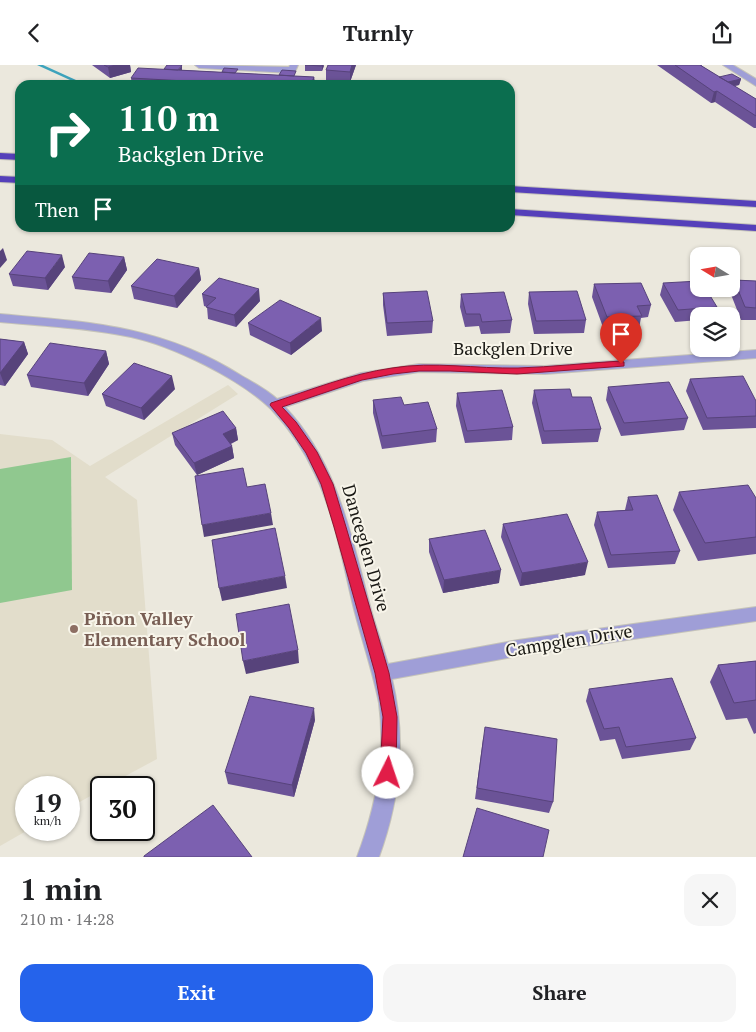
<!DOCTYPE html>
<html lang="en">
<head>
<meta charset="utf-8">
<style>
	body { margin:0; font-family:"PT Serif",serif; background:#f6f6f6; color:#202124; height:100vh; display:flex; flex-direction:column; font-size:19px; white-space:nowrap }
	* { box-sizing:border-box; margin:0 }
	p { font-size:16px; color:#757577 }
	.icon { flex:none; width:28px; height:28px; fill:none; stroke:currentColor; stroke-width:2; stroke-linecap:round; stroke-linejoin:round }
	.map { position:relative; height:792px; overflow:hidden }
	.panel { display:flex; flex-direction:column; background:#fff; flex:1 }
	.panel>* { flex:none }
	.banner { position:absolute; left:15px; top:15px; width:500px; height:152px; border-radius:15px; box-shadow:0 1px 4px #0004; background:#0b6e4f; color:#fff; overflow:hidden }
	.needle { width:32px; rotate:281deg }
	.fabs { position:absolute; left:690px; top:182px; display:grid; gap:10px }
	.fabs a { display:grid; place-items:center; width:50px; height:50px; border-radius:10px; background:#fff; box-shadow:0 1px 4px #0004; font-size:25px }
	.speed { position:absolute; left:15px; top:711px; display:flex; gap:10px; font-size:25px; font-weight:700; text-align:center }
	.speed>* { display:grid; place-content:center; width:65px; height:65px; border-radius:50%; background:#fff; box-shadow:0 1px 4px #0004; line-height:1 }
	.speed small { font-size:12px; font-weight:400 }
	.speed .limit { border:2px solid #111; border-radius:8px; background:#fff; color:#111 }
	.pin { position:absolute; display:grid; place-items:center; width:42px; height:42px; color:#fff; margin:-51px -21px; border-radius:50% 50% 50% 0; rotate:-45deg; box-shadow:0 0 5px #0007 }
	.pin .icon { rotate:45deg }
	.me { position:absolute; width:55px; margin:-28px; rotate:4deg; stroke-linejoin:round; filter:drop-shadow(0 0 4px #0008) }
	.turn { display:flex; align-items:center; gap:18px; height:105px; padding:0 20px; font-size:22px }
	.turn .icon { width:65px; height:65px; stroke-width:2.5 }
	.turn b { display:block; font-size:35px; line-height:42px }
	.then { display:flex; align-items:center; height:48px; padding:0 20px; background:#0003; gap:10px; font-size:19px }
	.round { display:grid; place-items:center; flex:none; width:52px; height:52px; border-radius:15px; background:#f6f6f6 }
	.overview { display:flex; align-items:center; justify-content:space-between; height:85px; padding:0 20px }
	h1 { font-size:30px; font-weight:600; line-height:38px }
	.button { display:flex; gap:10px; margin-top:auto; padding:10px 20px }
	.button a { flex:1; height:58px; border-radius:15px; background:#2563eb; color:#fff; font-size:20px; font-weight:600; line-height:58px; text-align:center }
	.button a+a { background:#f6f6f6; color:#202124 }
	header { display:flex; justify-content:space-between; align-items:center; height:65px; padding:0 20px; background:#fff; font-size:22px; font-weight:600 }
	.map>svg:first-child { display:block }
	.built { fill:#e2ddcb }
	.green { fill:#90c88f }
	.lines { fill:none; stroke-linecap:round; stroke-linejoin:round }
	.stream { fill:#3da3bc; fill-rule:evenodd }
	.street-casing { stroke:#c5c3b9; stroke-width:2 }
	.highway-casing { stroke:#c5c3b9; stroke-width:2 }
	.street { fill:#9f9ed7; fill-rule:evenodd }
	.highway { fill:#5540ba; fill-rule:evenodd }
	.wall { fill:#6b5397 }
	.shaded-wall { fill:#57437b }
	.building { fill:#7c60b0; stroke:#57437b }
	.route { fill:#e11d48; stroke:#92132f }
	.education-dot { fill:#8d6e63; stroke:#f8f5ea; stroke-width:2 }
	.labels { text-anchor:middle; stroke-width:4; stroke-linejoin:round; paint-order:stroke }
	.street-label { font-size:18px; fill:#191814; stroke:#f8f5ea }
	.education-label { font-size:18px; font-weight:bold; fill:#785e54; stroke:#f8f5ea; text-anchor:start }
</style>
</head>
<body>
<header><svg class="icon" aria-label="back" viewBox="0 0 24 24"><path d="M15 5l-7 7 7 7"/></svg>Turnly<svg class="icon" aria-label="share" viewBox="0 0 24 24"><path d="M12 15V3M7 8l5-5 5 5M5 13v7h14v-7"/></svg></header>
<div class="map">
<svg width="756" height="792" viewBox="0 0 756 792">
	<rect width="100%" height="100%" fill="#ebe8dd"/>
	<!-- built -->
	<path class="built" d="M228,320L238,329L105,412L137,435L157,694L105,722H101V725L69,743V722H26V765H28L0,781V369L52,375L90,401Z"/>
	<!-- green -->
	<path class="green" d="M71,392L72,525L0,538V404Z"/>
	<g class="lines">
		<!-- stream -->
		<path class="stream" d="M37,0H43L87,20H81Z"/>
		<defs>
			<path id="street" d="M195,0L289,2L290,0H298L295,7L292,8L199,3Z
				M723,0H733L756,14V21Z
				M0,249C91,257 163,261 242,311C254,318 267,325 277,334L361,308L419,299L545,301L756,285V293L545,309L419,307L363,316L285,342C339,399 352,475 372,548C377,565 383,582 388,599L518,575L756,542V556L518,591L392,614C407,675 400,734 379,792H357C376,742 386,691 379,638C372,603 360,570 352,536C342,493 334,449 315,409C304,385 289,363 271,344C240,314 173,281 131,272C88,263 44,261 0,257Z"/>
			<path id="highway" d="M0,88L20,89V95L0,94Z
				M0,111L20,112V118L0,117Z
				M510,121L756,136V142L510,127Z
				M510,144L756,160V166L510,150Z"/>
		</defs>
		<!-- street casing -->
		<use href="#street" class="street-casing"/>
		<!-- highway casing -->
		<use href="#highway" class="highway-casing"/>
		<!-- street -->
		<use href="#street" class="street"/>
		<!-- highway -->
		<use href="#highway" class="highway"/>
	</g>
	<!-- wall -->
	<path class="wall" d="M92,0H130L131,7L110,13Z
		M305,0L324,1L322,6H305Z
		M356,0L350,17L326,16V5Z
		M657,0H702V1L719,12L741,14L739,20L734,21L756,34V63H754L715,37L711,38Z
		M182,5L314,12L315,20H132L131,13Z
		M124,192L127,205L111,228L75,224L72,212Z
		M65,202L48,225L13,221L9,209Z
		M199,203L201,215L177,243L134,234L131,221Z
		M734,215L756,216V255H741L730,227Z
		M663,218L717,242L714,251H699V255L675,257L660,230Z
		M594,219L651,240L648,252L641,253L639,263L604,265L592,232Z
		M529,227L586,255L584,268L534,269L528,239Z
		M383,228L433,256L432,268L387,271L383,240Z
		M202,229L260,236L236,262L208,254L207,242L204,241Z
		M461,229L512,255L510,268L481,269L479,261L465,262L460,242Z
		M248,258L322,266L291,290L250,270Z
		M0,274L24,277L28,289L5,321L0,320Z
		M106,286L109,299L88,331L31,322L27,310Z
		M690,314L756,336V363L703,365L686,326Z
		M608,322L688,353L684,365L621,371L606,335Z
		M175,324L144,355L106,341L102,329Z
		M534,325L572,332L601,364L598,377L542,379L532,338Z
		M457,328L513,362L512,375L465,378L456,341Z
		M373,335L404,340L437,364L436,377L382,384L373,348Z
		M236,363L238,375L231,379L232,381L234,393L197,410L175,380L172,368Z
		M679,427L756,433V489L698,496L673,445Z
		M628,432L680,486L675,499L608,503L594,460L597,447L625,445Z
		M503,459L585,510L520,521L501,472Z
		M429,474L499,518L443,528L429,487Z
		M756,596V668L754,669L747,653L726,655L710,617L718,600Z
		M589,624L696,673L690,685L622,694L615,674L600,676L586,636Z
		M315,655L294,732L228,719L225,707Z
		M483,674L553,737L549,748L475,734Z"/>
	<!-- shaded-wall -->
	<path class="shaded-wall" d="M116,0H130L131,7L110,13L108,2Z
		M182,0V5L177,7Z
		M322,0H324L322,6Z
		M352,0H356L350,17V7Z
		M314,12L315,20H311Z
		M741,14L739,20L725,23L727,17Z
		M717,26L715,37L711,38L714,27Z
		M3,183L7,195L0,203V186Z
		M62,190L65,202L48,225L45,213Z
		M124,192L127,205L111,228L108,216Z
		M199,203L201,215L177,243L174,231Z
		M259,224L260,236L236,262L234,250Z
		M321,253L322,266L291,290L290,278Z
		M24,277L28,289L5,321L0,308Z
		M106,286L109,299L88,331L84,318Z
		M172,311L175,324L144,355L141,343Z
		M236,363L238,375L225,381L223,369Z
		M232,381L234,393L197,410L194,398Z
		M271,448L273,460L204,472L202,460Z
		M588,497L585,510L520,521L522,508Z
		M501,505L499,518L443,528L444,515Z
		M285,511L287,523L222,536L219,523Z
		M298,585L299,598L246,609L243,596Z
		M314,643L315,655L294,732L292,720Z"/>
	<!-- building -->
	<path class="building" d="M104,0H116L108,2Z
		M167,0H182L178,5L164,4Z
		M305,0H322V1Z
		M328,0H352L350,7L326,5Z
		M675,0H700L756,34V51L717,26L714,27Z
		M138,3L314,12L311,20H257L131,13Z
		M224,3L238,4L235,8L222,7Z
		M282,5L296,6L294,11L279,10Z
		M732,9L741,14L728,17L719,12Z
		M27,186L62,190L45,213L9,209Z
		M89,188L124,192L108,216L72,212Z
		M157,194L199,203L174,231L131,221Z
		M219,213L259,224L234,250L206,242L216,233L202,229Z
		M734,215L756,216V243L745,242Z
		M699,216V224H706L717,242L678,245L663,218Z
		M641,218L651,240L637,241L642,251L607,252L594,219Z
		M427,226L433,256L387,258L383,228Z
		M577,226L586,255L536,256L529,227Z
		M504,227L512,255L482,257L480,249H466L461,229Z
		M280,235L321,253L290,278L248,258Z
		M0,274L24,277L0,308Z
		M50,278L106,286L84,318L27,310Z
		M134,298L172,311L141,343L102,329Z
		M743,311L756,336V351L707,353L690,314Z
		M669,317L688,353L624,358L608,322Z
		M570,324L572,332H591L601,364L544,366L534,325Z
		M502,325L513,362L467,366L457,328Z
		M401,332L404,340L428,337L437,364L382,371L373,335Z
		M223,346L236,363L223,369L232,381L194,398L172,368Z
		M243,403L247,422L265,419L271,448L202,460L195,411Z
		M748,420L756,433V472L705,478L679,427Z
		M657,430L680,486L611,490L597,447L633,445L628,432Z
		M567,449L588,497L522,508L503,459Z
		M275,463L285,511L219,523L212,475Z
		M485,465L501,505L444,515L429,474Z
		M289,539L298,585L243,596L236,549Z
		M756,596V635L734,638L718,600Z
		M672,613L696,673L626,682L619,662L604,664L589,624Z
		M250,631L314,643L292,720L225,707Z
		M485,662L557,674L553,737L477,723Z
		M213,740L252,792H144V791Z
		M477,743L549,765L543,792H463Z"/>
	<!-- route -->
	<path class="route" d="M621,296L624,297V301L517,309L450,306H419L393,309L362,315L282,342L296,357L317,387L333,419L346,462L389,608L397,652L396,708L393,713L388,715L383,713L380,708L383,652L375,608L334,462L321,419L306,388L289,363L270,340L271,338C311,325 350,309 392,303C434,296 476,304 518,303C552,302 586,298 621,296Z"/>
	<!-- markers -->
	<circle class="education-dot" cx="74" cy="564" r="5"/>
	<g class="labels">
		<!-- street labels -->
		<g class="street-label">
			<text x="513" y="290">Backglen Drive</text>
			<text transform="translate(366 483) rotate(74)" y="6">Danceglen Drive</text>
			<text transform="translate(569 576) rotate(-9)" y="6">Campglen Drive</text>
		</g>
		<!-- education labels -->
		<g class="education-label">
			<text x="84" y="560">Piñon Valley<tspan x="84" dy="21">Elementary School</tspan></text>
		</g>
	</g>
</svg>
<div class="fabs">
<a><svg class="needle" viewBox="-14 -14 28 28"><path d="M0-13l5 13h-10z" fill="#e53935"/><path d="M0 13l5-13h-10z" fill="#757577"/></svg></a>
<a><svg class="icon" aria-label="layers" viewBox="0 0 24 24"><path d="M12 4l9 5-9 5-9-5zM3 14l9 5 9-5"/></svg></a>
</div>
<div class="speed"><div>19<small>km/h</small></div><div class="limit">30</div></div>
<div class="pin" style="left:621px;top:299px;background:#d93025"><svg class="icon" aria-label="arrive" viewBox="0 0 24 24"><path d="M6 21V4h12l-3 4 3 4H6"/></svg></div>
<svg class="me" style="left:388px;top:708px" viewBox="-20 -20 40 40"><circle r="19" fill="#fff"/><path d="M0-13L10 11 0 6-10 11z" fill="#e11d48"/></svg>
<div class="banner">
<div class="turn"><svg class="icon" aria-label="right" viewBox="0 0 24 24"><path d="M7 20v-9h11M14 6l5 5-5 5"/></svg><div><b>110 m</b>Backglen Drive</div></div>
<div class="then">Then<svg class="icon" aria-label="arrive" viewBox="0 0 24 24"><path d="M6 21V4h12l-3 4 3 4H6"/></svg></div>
</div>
</div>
<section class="panel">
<div class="overview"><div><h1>1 min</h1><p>210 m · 14:28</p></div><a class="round"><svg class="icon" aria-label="close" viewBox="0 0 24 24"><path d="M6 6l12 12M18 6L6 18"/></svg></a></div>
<div class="button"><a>Exit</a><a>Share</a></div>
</section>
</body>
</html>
